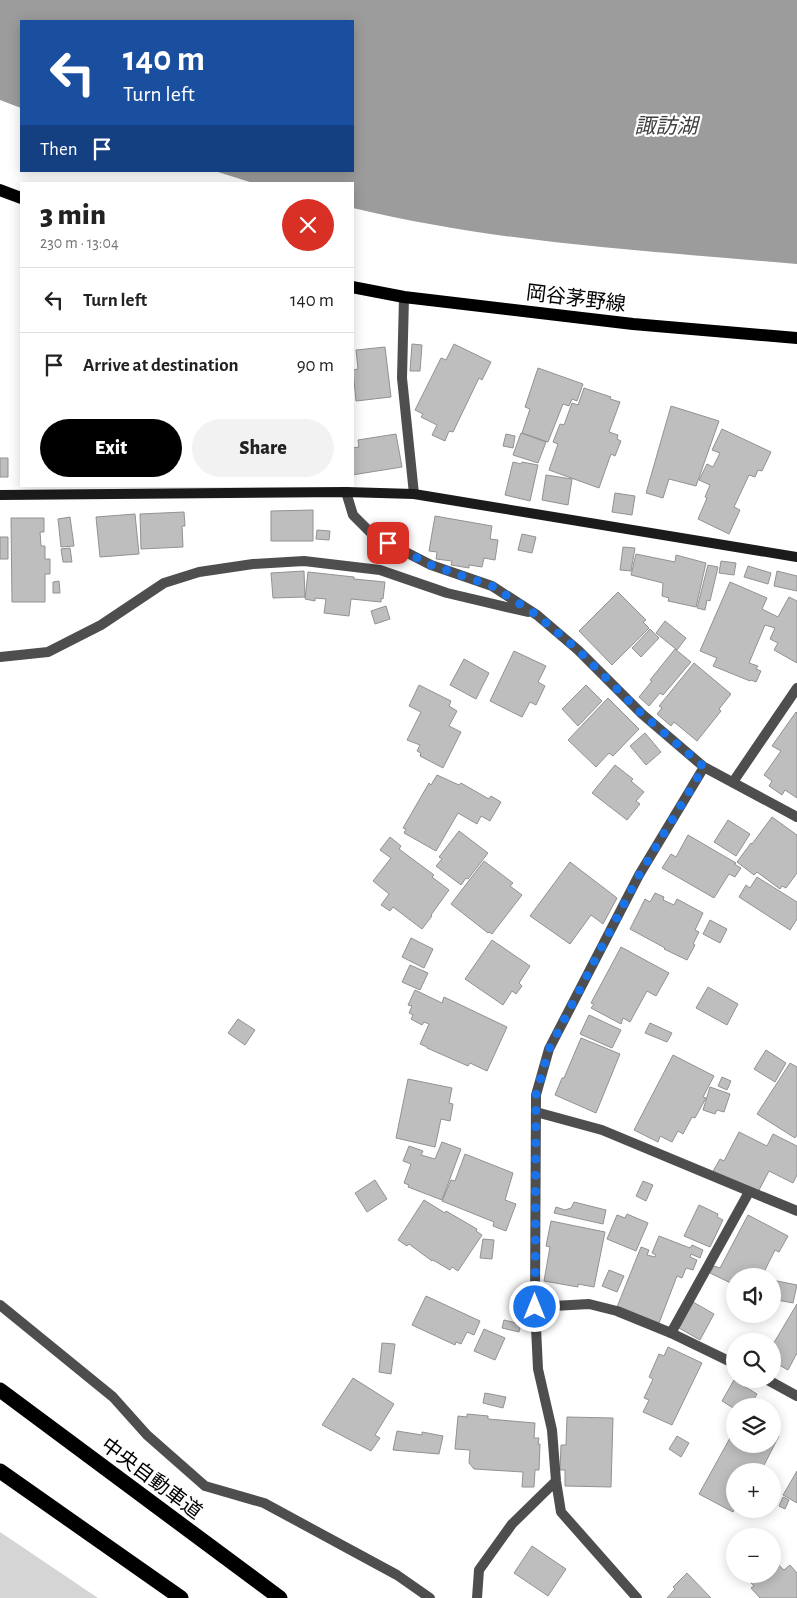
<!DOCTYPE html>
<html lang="en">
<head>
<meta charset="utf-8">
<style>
	body { margin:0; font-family:"Alegreya Sans","Noto Sans JP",sans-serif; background:#f2f2f2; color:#222; height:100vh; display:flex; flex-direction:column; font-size:19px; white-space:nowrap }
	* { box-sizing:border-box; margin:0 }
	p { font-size:16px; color:#767676 }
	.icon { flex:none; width:28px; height:28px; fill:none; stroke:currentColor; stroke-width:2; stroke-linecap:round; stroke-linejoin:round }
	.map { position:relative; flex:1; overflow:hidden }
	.side { position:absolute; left:20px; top:182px; width:334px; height:305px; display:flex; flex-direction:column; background:#fff; border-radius:0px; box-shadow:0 2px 12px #0003 }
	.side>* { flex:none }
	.banner { position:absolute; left:20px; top:20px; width:334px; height:152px; border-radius:0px; box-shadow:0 2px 12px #0003; background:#1a4fa0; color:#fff; overflow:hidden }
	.fabs { position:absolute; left:726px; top:1268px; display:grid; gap:10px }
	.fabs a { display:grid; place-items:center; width:55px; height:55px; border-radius:50%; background:#fff; box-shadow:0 2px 12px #0003; font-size:25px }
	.pin { position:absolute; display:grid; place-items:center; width:42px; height:42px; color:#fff; margin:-21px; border-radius:10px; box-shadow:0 2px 8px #0006 }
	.me { position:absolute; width:55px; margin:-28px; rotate:0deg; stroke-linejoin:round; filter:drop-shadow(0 0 4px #0008) }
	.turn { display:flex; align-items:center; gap:18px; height:105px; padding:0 20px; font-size:22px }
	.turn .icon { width:65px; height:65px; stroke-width:2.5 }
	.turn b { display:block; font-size:35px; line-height:42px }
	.then { display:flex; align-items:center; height:48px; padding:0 20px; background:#0003; gap:10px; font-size:19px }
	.round { display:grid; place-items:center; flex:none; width:52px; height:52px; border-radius:26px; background:#f2f2f2 }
	.overview { display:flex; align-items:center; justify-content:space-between; height:85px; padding:0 20px }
	h1 { font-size:30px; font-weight:800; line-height:38px }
	.primary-button { display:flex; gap:10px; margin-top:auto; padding:10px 20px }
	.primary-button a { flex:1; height:58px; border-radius:30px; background:#000; color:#fff; font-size:20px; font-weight:800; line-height:58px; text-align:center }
	.primary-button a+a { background:#f2f2f2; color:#222 }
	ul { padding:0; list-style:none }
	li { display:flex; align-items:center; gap:15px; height:65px; padding:0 20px; border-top:1px solid #e0e0e0 }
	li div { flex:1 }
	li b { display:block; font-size:19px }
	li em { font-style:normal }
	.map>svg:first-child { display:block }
	.green { fill:#d5d5d5 }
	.water { fill:#9c9c9c }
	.building { fill:#bebebe; stroke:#929292 }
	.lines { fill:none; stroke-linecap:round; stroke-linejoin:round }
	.lane { stroke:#4e4e4e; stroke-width:10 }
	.street { stroke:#4e4e4e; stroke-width:10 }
	.secondary { stroke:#1b1b1b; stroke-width:10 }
	.primary { stroke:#000; stroke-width:12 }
	.highway { stroke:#000; stroke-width:15 }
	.route { stroke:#1a73e8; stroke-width:9; stroke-dasharray:0 16.2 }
	.labels { text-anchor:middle; stroke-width:4.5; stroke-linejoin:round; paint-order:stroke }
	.street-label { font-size:20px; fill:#000; stroke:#fff }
	.water-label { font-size:21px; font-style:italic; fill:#3d3d3d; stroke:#fff }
</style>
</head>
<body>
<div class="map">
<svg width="797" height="1598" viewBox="0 0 797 1598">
	<rect width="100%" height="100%" fill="#fff"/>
	<!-- green -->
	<path class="green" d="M0,1532L98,1598H0Z"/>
	<!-- water -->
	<path class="water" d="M0,0H797V264C648,251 498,243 353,208L352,184H256L215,171H352V21H21V108L0,100Z"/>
	<!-- building -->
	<path class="building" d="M412,344L422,345L420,371H410Z
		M454,344L491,362L482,380L479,378L453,432L449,431L445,441L432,435L437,425L421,417L423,414L415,410L441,358L446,360Z
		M385,347L391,397L356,401L353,370L358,369L356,350Z
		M538,368L583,384L577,401L572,399L569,406L563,404L548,442L522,433L530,409L525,407Z
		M584,388L611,397L610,399L620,402L609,432L618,435L617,439L621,441L615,456L611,454L599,488L549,470L558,444L553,442L560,424L564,425L572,403L578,405Z
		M671,406L719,421L696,486L669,479L663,498L646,493Z
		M722,429L771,452L762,471L758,470L755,477L749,475L734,507L740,510L729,534L698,519L707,498L705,497L710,485L699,480L707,464L713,467L720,453L712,450Z
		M521,433L546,442L538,463L513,455Z
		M396,434L402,467L352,475V448L359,447L358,440Z
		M506,434L515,436L513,448L503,446Z
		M0,458H8V477H0Z
		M513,462L521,464L522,462L538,465L530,501L505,495Z
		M546,475L572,479L568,505L542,500Z
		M615,493L635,496L632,515L612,512Z
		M313,510V541H271V511Z
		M184,512L185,526H182L183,547L141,549L140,514Z
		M135,514L139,554L100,557L96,517Z
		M435,516L492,526L490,539L498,540L495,560L484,558L482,567L469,565V568L451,565L452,561L436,559L437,552L429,551Z
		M70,517L74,546L61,547L58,519Z
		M11,518H44V532H40L41,546H45V559H50V574H45V602H12Z
		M317,530L330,531L329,540L316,539Z
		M522,534L536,537L532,553L518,550Z
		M0,537H8V559H0Z
		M623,547L635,548L631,571L620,570Z
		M70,548L72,562H63L61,549Z
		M636,554L675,562L676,555L706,563L696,607L668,601L669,598L662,596L663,583L631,575Z
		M721,561L736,563L734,575L719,573Z
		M708,565L718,567L710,601L707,600L705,610L697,608Z
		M748,566L771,573L768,584L744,577Z
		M304,571L305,597L273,598L271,573Z
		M777,571L797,576V591L774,586Z
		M308,572L354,577V579L385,582L383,599L381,598V602L351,599L349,616L324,613L326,599L315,598V601L305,599Z
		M59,581L60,593H53V582Z
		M730,582L767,598L762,609L778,617L789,597L797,601V663L774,650L778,643L770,639L775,628L765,625L749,663L758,666L756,669L761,671L756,682L751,680L750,681L713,666L717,658L700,651Z
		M618,592L646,620L643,622L649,628L612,665L579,631Z
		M386,606L390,619L375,624L371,611Z
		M665,621L686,638L677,650L656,633Z
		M650,629L659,638L641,657L632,648Z
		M675,649L691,662L663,695L660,693L649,706L639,697L652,681L650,680Z
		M514,651L546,666L538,682L545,686L536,705L530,702L522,717L490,701Z
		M464,659L489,673L476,699L450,685Z
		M694,663L731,694L719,709L721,711L697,741L674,722L671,726L657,714L662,708L659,706Z
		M419,685L451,701L449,706L457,711L449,726L461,732L443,768L420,756L421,753L417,751L420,745L407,740L421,712L409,706Z
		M586,685L602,701L578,726L562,709Z
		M608,698L639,729L613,756L609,753L596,767L568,740Z
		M796,712L797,713V798L785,790L782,795L769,786L772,781L764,775L781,751L772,746Z
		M645,733L661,752L646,765L630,746Z
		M615,765L633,779L631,781L644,792L636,801L640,804L627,820L592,793Z
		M437,775L459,785L461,783L489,799L491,796L501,802L490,821L481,816L477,824L458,813L436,851L404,833L406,829L403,828L429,783L431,785Z
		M772,817L797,835V873L786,888L782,886L780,889L757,872L754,875L737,862L751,843L752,844Z
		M728,820L750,834L736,856L714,842Z
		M459,831L488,853L468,879L466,878L461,885L436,866L442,859L439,857Z
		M688,835L736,863L734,864L741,868L735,877L729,874L714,898L662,868L671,854L676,857Z
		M390,837L401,846L399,849L434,875L432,877L449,890L431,915L432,916L422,929L393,907L390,911L381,905L389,894L373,881L391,858L380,850Z
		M484,861L513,883L510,886L522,895L492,934L489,932L488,933L451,904Z
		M570,862L617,898L603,924L591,915L570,944L530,916Z
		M757,877L797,902V919L790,930L739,897L746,885L750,888Z
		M655,893L664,897L663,900L674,905L677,899L703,913L695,930L699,932L693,944L695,945L687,960L664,949L665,948L630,929L645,899L650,902Z
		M710,920L727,929L720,943L703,934Z
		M411,938L433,949L424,968L402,957Z
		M492,940L530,966L519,983L522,986L516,994L512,991L503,1005L465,979Z
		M621,947L669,973L656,996L647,991L630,1022L623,1018L621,1024L591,1008L594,1004L591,1003Z
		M410,965L428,973L420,990L402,982Z
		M708,987L738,1004L727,1025L696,1008Z
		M415,990L442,1003L444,997L507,1027L487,1071L470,1063L468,1066L427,1048V1047L420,1044L429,1024L424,1022L422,1025L411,1019L413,1015L409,1013L412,1006L408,1005Z
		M589,1015L621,1030L612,1048L580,1034Z
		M238,1019L255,1030L245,1045L228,1033Z
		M650,1023L672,1033L667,1042L645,1033Z
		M581,1038L620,1054L596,1113L555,1095L562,1078H564Z
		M766,1050L786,1063L775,1082L754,1069Z
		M673,1055L714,1076L703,1097L706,1098L695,1118L692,1117L683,1134L678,1131L672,1142L660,1136L658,1142L634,1130Z
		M790,1063L797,1067V1135L795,1138L757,1114Z
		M722,1077L731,1081L727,1090L718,1086Z
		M408,1079L452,1088L449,1103L453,1104L450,1121L441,1119L435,1147L396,1138Z
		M710,1087L730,1094L724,1112L717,1110L715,1114L703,1110Z
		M739,1132L767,1146L773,1134L797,1146V1175L793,1183L769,1171L757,1194L712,1173L720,1159L724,1161Z
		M442,1142L461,1149L442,1200L408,1187L409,1185L404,1183L411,1164L403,1161L409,1146L423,1151L421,1155L435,1159Z
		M465,1154L513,1173L505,1200L516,1204L506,1231L493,1226L494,1222L442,1201L451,1180L455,1181Z
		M375,1180L387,1199L367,1212L355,1193Z
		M643,1181L653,1185L646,1201L636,1196Z
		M424,1200L445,1213L446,1211L477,1229L476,1231L482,1235L458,1271L452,1267L450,1270L433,1260L432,1261L409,1244L407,1246L398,1240Z
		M574,1202L606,1210L603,1224L554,1213L556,1207L565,1210L571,1208Z
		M699,1205L718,1214L717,1217L723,1220L710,1247L684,1236Z
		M627,1214L648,1223L636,1251L607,1239L617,1215L625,1218Z
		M748,1215L788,1236L779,1252L775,1250L762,1276H735V1285L710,1273L714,1266L720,1268Z
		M551,1221L605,1232L594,1287L578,1284V1287L544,1281L550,1247L546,1246Z
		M659,1236L690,1248L692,1245L703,1250L700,1258L691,1254L690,1257L697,1260L693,1270L686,1268L682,1278L677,1276L659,1323L617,1307L641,1247L649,1250L647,1255L655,1257L656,1255L652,1253Z
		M483,1239L494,1240L492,1259L480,1258Z
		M609,1270L624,1276L617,1292L602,1286Z
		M772,1280L797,1285L793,1303L772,1299Z
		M426,1296L480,1321L474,1335L467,1332L461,1344L456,1342L455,1345L412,1325Z
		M693,1302L714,1314L700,1340L679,1328Z
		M797,1304V1353L788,1370L772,1361V1346Z
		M504,1320L521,1324L519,1332L502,1328Z
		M484,1329L505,1338L495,1360L474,1351Z
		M382,1343L395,1344L391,1374L379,1372Z
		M668,1347L702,1363L672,1425L643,1412L649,1400L644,1398L653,1379L649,1377L659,1354L664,1356Z
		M353,1378L394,1404L375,1435L380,1438L371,1451L322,1425Z
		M734,1380L757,1394L750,1406H735V1409L722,1401Z
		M485,1393L506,1397L503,1408L483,1403Z
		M467,1414L488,1416V1419L535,1423L534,1438H539L538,1444H540L539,1470H535L534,1487H522L523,1472L474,1469L469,1463L470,1450L455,1449L458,1416L467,1417Z
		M567,1417L613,1418L611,1487L565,1486V1470H560L561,1445H566Z
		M735,1429V1444H772V1432L779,1436L761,1471H735V1508L733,1512L699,1494Z
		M397,1431L422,1435V1432L443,1436L439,1454L393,1450Z
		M677,1436L689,1443L681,1457L669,1449Z
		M797,1471V1503L783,1495Z
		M783,1497L789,1500L785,1509L779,1506Z
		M532,1546L566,1569L548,1596L514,1573Z
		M774,1561L784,1570L790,1565L797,1573V1598H760L751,1588L754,1586L751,1583L754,1580L748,1574H772V1563Z
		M687,1573L711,1598H667L675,1589L673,1587Z"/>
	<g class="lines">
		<!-- lane -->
		<path class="lane" d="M671,1333L749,1192"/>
		<!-- street -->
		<path class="street" d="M404,297L402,378L414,494
			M346,492L353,515L374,536L431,565L492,586L537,615L578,650L642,714L704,767L797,817
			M0,657L48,652L101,625L164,583L199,572L253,564L304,561L380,570L447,593L528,612
			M733,782L797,688
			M536,1112L602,1130L797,1211
			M0,1305L113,1397L147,1435L205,1486L264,1503L397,1575L430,1598
			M535,1307L589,1304L617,1311L671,1333L735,1364
			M766,1379L797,1396
			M477,1598L479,1570L512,1524L556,1481
			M637,1598L561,1512L556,1481L552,1430L538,1369L535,1307L536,1095L549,1049L639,875L704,767"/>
		<!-- secondary -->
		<path class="secondary" d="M0,495L346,492L414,494L797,557"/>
		<!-- primary -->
		<path class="primary" d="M0,190L21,198
			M352,287L404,297L633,324L797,338"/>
		<!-- highway -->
		<path class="highway" d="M0,1390L280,1598
			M0,1471L181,1598"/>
	</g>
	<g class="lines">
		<!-- route -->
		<path class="route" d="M388,543L431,565L492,586L537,615L578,650L642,714L704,767L639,875L549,1049L536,1095L535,1307"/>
	</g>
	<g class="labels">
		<!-- street labels -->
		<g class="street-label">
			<text transform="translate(576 298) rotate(7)" y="7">岡谷茅野線</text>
			<text transform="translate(152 1478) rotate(37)" y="7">中央自動車道</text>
		</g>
		<!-- water labels -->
		<g class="water-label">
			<text x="666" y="133">諏訪湖</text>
		</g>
	</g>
</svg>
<div class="fabs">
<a><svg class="icon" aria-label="sound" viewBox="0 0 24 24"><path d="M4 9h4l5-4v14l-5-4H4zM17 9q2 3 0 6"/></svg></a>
<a><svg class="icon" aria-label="search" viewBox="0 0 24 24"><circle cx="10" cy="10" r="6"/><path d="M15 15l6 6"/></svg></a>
<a><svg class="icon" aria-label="layers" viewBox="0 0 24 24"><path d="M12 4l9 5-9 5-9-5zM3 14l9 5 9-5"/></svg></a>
<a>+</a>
<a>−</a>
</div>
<div class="pin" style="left:388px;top:543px;background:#d93025"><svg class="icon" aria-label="arrive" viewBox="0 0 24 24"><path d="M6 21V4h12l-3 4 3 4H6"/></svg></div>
<svg class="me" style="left:535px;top:1307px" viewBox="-20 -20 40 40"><circle r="17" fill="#1a73e8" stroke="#fff" stroke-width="3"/><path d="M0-11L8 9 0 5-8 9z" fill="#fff"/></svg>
<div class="banner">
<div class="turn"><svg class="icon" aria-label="left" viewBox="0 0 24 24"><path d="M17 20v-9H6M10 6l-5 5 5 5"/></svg><div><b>140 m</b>Turn left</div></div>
<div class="then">Then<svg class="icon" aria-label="arrive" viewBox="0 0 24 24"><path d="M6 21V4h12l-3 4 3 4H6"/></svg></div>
</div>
<section class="side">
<div class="overview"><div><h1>3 min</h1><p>230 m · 13:04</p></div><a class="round" style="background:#d93025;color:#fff"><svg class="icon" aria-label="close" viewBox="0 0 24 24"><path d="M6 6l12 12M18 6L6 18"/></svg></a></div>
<ul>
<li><svg class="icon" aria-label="left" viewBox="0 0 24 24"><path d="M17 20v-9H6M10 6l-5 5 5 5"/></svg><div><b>Turn left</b></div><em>140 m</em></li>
<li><svg class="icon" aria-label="arrive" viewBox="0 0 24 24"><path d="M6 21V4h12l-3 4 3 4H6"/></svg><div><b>Arrive at destination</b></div><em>90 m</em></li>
</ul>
<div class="primary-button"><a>Exit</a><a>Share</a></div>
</section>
</div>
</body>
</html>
